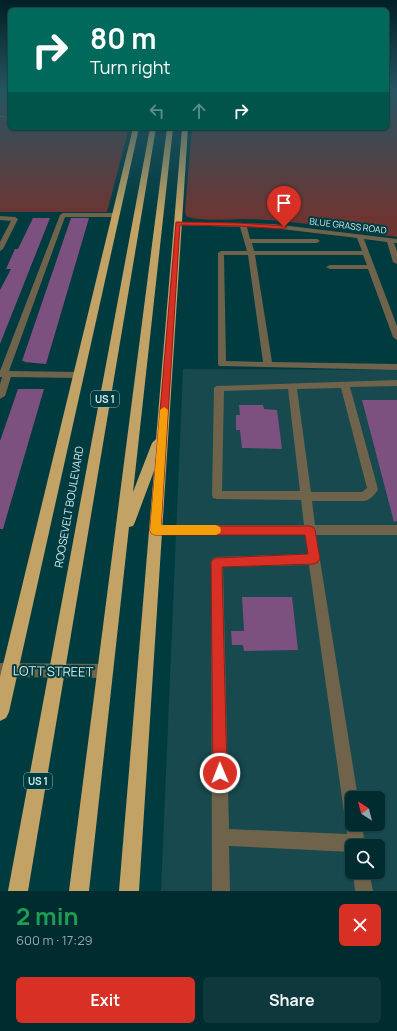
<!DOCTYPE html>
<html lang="en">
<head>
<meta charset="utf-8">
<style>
	body { margin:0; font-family:Manrope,sans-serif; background:#0e383c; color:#f1f3f6; height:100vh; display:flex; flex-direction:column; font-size:15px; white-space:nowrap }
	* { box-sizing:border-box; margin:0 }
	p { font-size:13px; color:#95a7ab }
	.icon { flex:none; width:22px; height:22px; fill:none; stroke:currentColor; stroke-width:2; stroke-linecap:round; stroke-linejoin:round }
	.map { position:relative; height:891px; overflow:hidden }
	.side { display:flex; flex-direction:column; background:#002c30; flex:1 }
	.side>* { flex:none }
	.top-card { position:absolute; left:8px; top:8px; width:381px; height:122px; border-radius:6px; box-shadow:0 1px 3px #0004,0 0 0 1px #22484c; background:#00695c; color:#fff; overflow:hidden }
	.needle { width:26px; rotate:324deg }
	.tools { position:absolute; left:345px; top:791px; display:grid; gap:8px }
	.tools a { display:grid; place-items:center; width:40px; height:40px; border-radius:6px; background:#002c30; box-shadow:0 1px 3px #0004,0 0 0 1px #22484c; font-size:20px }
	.pin { position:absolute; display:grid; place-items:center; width:34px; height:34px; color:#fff; margin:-41px -17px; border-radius:50% 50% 50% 0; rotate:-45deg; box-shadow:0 0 4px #0007 }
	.pin .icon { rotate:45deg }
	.me { position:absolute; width:44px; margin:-22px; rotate:359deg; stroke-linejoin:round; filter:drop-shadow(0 0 3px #0008) }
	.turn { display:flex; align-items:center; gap:14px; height:84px; padding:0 16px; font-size:18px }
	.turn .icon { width:52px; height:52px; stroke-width:2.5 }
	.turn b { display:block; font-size:28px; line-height:34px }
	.lanes { display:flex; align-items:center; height:38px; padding:0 16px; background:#0003; justify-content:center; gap:20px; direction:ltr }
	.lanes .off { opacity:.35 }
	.round { display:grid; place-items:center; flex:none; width:42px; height:42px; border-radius:6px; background:#0e383c }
	.headline { display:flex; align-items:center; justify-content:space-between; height:68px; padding:0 16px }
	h1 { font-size:24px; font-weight:700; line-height:30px; color:#1e9e55 }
	.action { display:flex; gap:8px; margin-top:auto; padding:8px 16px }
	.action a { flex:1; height:46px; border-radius:6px; background:#d93025; color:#fff; font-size:16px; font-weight:700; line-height:46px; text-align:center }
	.action a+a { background:#0e383c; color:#f1f3f6 }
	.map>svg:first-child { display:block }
	.built { fill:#17494e; fill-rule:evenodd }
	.green { fill:#6c3532 }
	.building { fill:#7c517f }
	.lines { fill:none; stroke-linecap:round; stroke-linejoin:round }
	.minor { fill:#6f634b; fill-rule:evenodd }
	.highway { fill:#c2a365; fill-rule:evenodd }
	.route { fill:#d93025; stroke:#8d1f18 }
	.slow { fill:#f59e0b }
	.labels { text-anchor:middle; stroke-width:4; stroke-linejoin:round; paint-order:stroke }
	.far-street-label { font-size:9px; fill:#d1ecee; stroke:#003b40 }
	.shield { fill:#003b40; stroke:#92b7ba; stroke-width:1 }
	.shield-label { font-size:10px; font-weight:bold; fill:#d1ecee }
	.street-label { font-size:11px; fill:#d1ecee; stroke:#003b40 }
	.near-street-label { font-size:13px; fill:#d1ecee; stroke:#003b40 }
</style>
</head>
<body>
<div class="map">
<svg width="397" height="891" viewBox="0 0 397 891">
	<rect width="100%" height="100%" fill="#003b40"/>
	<!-- built -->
	<path class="built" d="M183,369L397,370V891H161ZM352,798H378V824H352ZM352,846H378V872H352Z"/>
	<!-- green -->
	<path class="green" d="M0,91H10V128H129L107,212H0Z
		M387,91H397V237C346,230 297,220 245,219C231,219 196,222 186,216L185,211L192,128H387Z"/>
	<!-- building -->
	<path class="building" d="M33,218H50L0,344V290L11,269H6L15,249H18Z
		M71,218H89L46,364L24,362L25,361H22Z
		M18,389H44L3,529H0V441Z
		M362,400H397V521L394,522Z
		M239,405H263L264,409L277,410L282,449L242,448L240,430H236V415H240Z
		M242,597H292L298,650L244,651L243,645H232L231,631H244Z"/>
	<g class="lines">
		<!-- minor -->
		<path class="minor" d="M0,115L10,117V119L0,117Z
			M63,213H116L119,215L116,217H65L9,371L79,372L83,375L79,378L11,377L5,396L0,399V384L2,377H0V371L60,215Z
			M0,216L15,217L18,219L3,249L0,251V242L11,221L0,220Z
			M178,222L273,224L397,239V243H394L397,251V264L393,262L387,242L364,239L397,326V340L393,337L368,269H330L326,267L330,265H367L363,255H255L272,362L397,364V370L219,366L218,364V253L221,251H247L240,227L176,225V223ZM247,227L273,228L357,238L362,251H254L252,243H317L320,241L317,239H250ZM224,255H248L263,362L226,361Z
			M397,380V386L350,387L378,489C376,494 370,500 364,501H312L315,525H397V535H316L358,798H352V824H362L365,846H352V852L229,846L230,891H212L211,562L213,558L217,557L308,554L305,535H155L151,533L149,530L151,527L155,525H304L301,500L217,499L213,498L212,495L214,388L216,386ZM341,388L367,488L362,492H311L297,389ZM288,389L300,491H222L224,391ZM309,565L344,812L348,818L346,824L347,834L229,829L223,567Z
			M0,663L105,664L110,666L112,671L110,676L105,678L0,677Z
			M353,872H369L373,891H355Z"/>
		<!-- highway -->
		<path class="highway" d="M133,128H139L9,712L6,718L0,721V677Z
			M150,128H156L28,891H8Z
			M167,128H173L133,492L152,443L156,439L182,128H188L139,891H119L154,471L135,522L133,526L129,527L89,891H69Z"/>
	</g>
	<!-- sky -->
	<linearGradient id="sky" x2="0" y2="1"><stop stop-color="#002023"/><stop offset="0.42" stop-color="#265564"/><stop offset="1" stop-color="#265564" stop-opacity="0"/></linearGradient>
	<rect width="397" height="216" fill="url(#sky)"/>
	<!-- route -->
	<path class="route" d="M176,222L238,223L284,226L287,227L284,229L238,226L180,225L161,526H310L313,527L315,530L320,559L318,562L314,564L222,567L227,773L225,778L220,780L215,778L213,773L211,562L213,559L217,558L308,554L305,535H155L151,533L150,530Z"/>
	<!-- slow -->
	<path class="slow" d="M164,407L168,410L161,525H216L220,527L221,530L220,533L216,535H155L151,533L150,530L160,410Z"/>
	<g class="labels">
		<!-- far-street labels -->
		<g class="far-street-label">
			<text transform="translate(348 226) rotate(7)" y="3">BLUE GRASS ROAD</text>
		</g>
		<!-- shield labels -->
		<g class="shield">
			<rect x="91" y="391" width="28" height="16" rx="3"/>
			<rect x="24" y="773" width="28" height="16" rx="3"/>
		</g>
		<g class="shield-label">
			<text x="105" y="403">US 1</text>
			<text x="38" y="785">US 1</text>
		</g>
		<!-- street labels -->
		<g class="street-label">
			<text transform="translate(69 507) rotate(-80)" y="4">ROOSEVELT BOULEVARD</text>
		</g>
		<!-- near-street labels -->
		<g class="near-street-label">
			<text transform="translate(53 671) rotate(1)" y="5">LOTT STREET</text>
		</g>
	</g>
</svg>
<div class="tools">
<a><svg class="needle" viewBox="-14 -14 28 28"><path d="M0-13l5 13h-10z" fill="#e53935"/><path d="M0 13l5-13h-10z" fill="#95a7ab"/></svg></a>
<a><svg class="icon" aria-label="search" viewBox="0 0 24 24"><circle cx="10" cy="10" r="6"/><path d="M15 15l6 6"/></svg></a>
</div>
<div class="pin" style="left:284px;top:227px;background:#d93025"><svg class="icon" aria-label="arrive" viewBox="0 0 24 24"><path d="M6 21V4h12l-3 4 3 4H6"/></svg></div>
<svg class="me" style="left:220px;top:773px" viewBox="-20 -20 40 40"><circle r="17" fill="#d93025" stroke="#fff" stroke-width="3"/><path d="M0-11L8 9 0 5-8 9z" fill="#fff"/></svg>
<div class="top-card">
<div class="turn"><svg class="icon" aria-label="right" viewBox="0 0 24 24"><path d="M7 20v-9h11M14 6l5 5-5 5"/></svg><div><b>80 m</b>Turn right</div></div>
<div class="lanes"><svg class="icon off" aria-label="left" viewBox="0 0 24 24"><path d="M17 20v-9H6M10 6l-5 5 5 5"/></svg><svg class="icon off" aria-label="ahead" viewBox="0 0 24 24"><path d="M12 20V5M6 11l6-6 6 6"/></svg><svg class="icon" aria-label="right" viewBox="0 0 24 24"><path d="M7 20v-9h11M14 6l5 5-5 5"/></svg></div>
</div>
</div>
<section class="side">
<div class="headline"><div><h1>2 min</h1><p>600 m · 17:29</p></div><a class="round" style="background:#d93025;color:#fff"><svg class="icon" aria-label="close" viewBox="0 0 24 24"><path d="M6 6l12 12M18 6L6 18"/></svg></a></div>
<div class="action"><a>Exit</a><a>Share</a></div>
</section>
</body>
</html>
